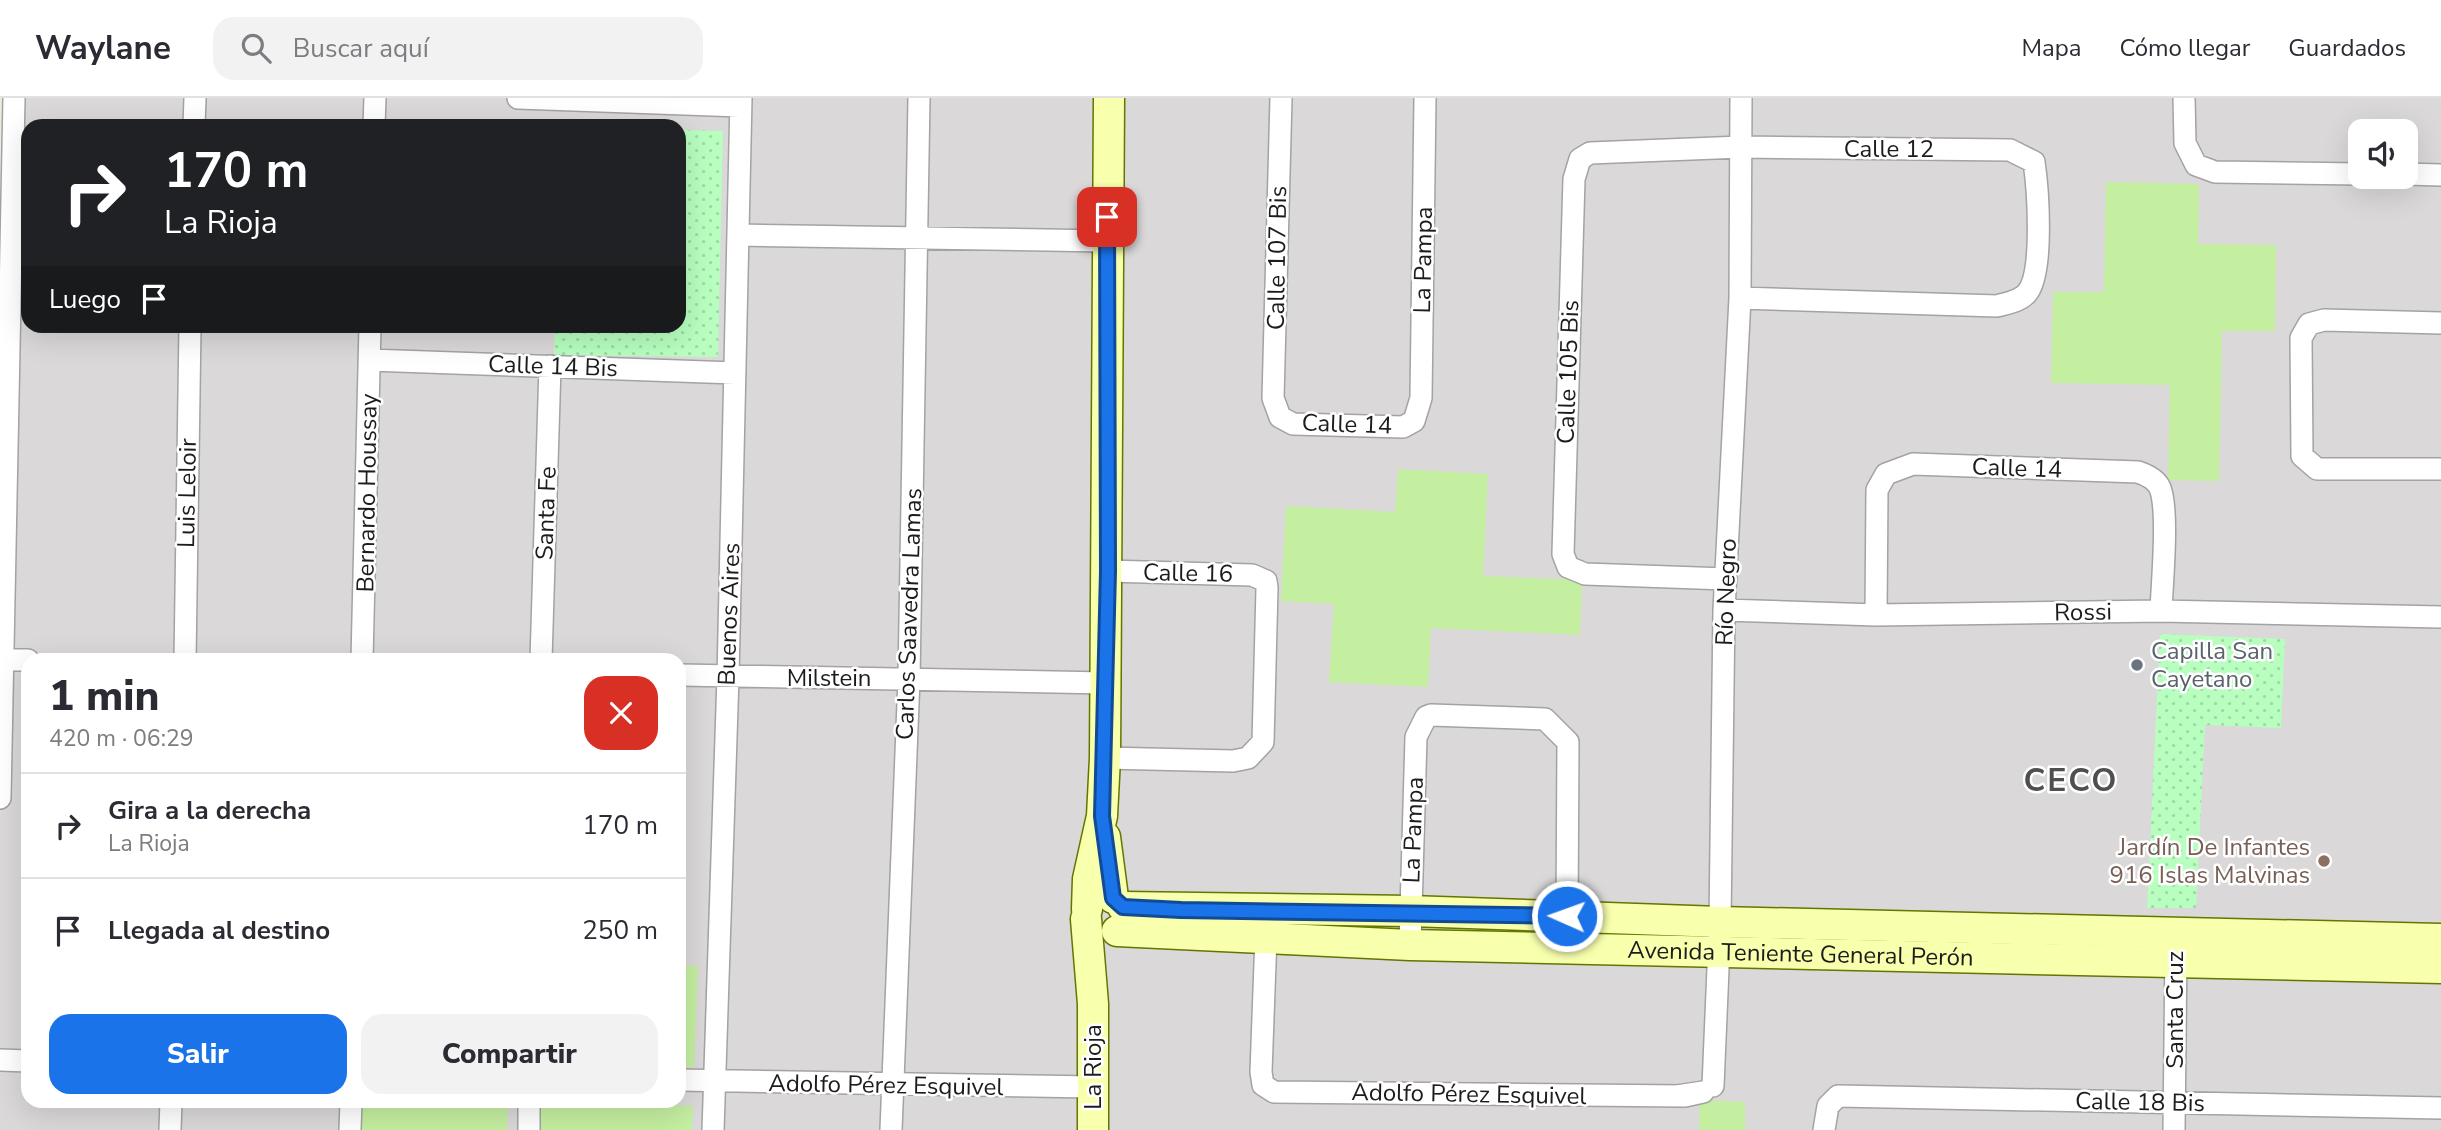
<!DOCTYPE html>
<html lang="es">
<head>
<meta charset="utf-8">
<style>
	body { margin:0; font-family:"Nunito Sans",sans-serif; background:#f2f2f3; color:#2b2b33; height:100vh; display:flex; flex-direction:column; font-size:26px; white-space:nowrap }
	* { box-sizing:border-box; margin:0 }
	p { font-size:23px; color:#7c7c81 }
	.icon { flex:none; width:38px; height:38px; fill:none; stroke:currentColor; stroke-width:2; stroke-linecap:round; stroke-linejoin:round }
	.map { position:relative; flex:1; overflow:hidden }
	.details { position:absolute; left:21px; top:555px; width:665px; height:455px; display:flex; flex-direction:column; background:#fff; border-radius:21px; box-shadow:0 7px 28px #0002 }
	.details>* { flex:none }
	.hud { position:absolute; left:21px; top:21px; width:665px; height:214px; border-radius:21px; box-shadow:0 7px 28px #0002; background:#202124; color:#fff; overflow:hidden }
	.buttons { position:absolute; left:2348px; top:21px; display:grid; gap:14px }
	.buttons a { display:grid; place-items:center; width:70px; height:70px; border-radius:14px; background:#fff; box-shadow:0 7px 28px #0002; font-size:35px }
	.pin { position:absolute; display:grid; place-items:center; width:60px; height:60px; color:#fff; margin:-30px; border-radius:14px; box-shadow:0 4px 10px #0006 }
	.me { position:absolute; width:77px; margin:-38px; rotate:272deg; stroke-linejoin:round; filter:drop-shadow(0 0 5px #0008) }
	.turn { display:flex; align-items:center; gap:24px; height:147px; padding:0 28px; font-size:32px }
	.turn .icon { width:91px; height:91px; stroke-width:2.5 }
	.turn b { display:block; font-size:49px; line-height:60px }
	.then { display:flex; align-items:center; height:66px; padding:0 28px; background:#0003; gap:14px; font-size:26px }
	.round { display:grid; place-items:center; flex:none; width:74px; height:74px; border-radius:21px; background:#f2f2f3 }
	.overview { display:flex; align-items:center; justify-content:space-between; height:119px; padding:0 28px }
	h1 { font-size:42px; font-weight:800; line-height:52px }
	.action { display:flex; gap:14px; margin-top:auto; padding:14px 28px }
	.action a { flex:1; height:80px; border-radius:21px; background:#1a73e8; color:#fff; font-size:28px; font-weight:800; line-height:80px; text-align:center }
	.action a+a { background:#f2f2f3; color:#2b2b33 }
	ul { padding:0; list-style:none }
	li { display:flex; align-items:center; gap:21px; height:105px; padding:0 28px; border-top:2px solid #e1e1e2 }
	li div { flex:1 }
	li b { display:block; font-size:26px }
	li em { font-style:normal }
	header { display:flex; align-items:center; gap:42px; box-sizing:border-box; height:98px; padding:0 35px; background:#fff; border-bottom:2px solid #e1e1e2 }
	header strong { font-size:33px }
	nav { display:flex; gap:38px; margin-inline-start:auto; font-size:24px }
	.search { width:490px; height:63px; background:#f2f2f3; display:flex; align-items:center; gap:18px; box-sizing:border-box; padding:0 24px; border-radius:21px; color:#7c7c81; font-size:26px }
	.map>svg:first-child { display:block }
	.residential { fill:#dad8d8; fill-rule:evenodd }
	.grass { fill:#c4eea0 }
	.park { fill:url(#park-dots) }
	.lines { fill:none; stroke-linecap:round; stroke-linejoin:round }
	.street-casing { stroke:#a3a3a3; stroke-width:24 }
	.secondary-casing { stroke:#647500; stroke-width:33 }
	.street { stroke:#fff; stroke-width:21 }
	.secondary { stroke:#f8ffad; stroke-width:30 }
	.route-casing { stroke:#114b97; stroke-width:18 }
	.route { stroke:#1a73e8; stroke-width:12 }
	.worship-dot { fill:#6b7280; stroke:#fff; stroke-width:2.5 }
	.education-dot { fill:#8d6e63; stroke:#fff; stroke-width:2.5 }
	.labels { text-anchor:middle; stroke-width:5; stroke-linejoin:round; paint-order:stroke }
	.street-label { font-size:24px; fill:#1c1c1c; stroke:#fff }
	.worship-label { font-size:24px; fill:#5b616d; stroke:#fff; text-anchor:start }
	.education-label { font-size:24px; fill:#785e54; stroke:#fff; text-anchor:end }
	.district-label { font-size:32px; font-weight:bold; letter-spacing:2px; fill:#4f4f4f; stroke:#fff }
</style>
</head>
<body>
<header>
<strong>Waylane</strong>
<div class="search"><svg class="icon" aria-label="search" viewBox="0 0 24 24"><circle cx="10" cy="10" r="6"/><path d="M15 15l6 6"/></svg>Buscar aquí</div>
<nav><a>Mapa</a><a>Cómo llegar</a><a>Guardados</a></nav>
</header>
<div class="map">
<svg width="2441" height="1032" viewBox="0 0 2441 1032">
	<defs>
		<pattern id="park-dots" width="8" height="8" patternUnits="userSpaceOnUse" patternTransform="scale(1.75)"><rect width="8" height="8" fill="#b7febf"/><path d="M2 2h.1M6 6h.1" fill="none" stroke="#9dd9a4" stroke-width="1.8" stroke-linecap="round"/></pattern>
	</defs>
	<rect width="100%" height="100%" fill="#eeeae0"/>
	<!-- residential -->
	<path class="residential" d="M14,0H2441V1032H0V700ZM28,28H679V228H28ZM2361,33H2406V79H2361ZM28,562H679V1003H28Z"/>
	<!-- grass -->
	<path class="grass" d="M2106,84L2199,86L2198,146L2276,147L2275,233H2222L2219,383L2168,382L2170,287L2051,285L2053,194H2104Z
		M1398,371L1488,376L1483,478L1582,482L1580,537L1431,530L1428,589L1329,584L1334,506L1281,503L1286,408L1395,414Z
		M1437,830L1681,834V838L1437,835Z
		M679,867L698,868L694,969H679Z
		M1700,1002L1745,1004V1032H1699Z
		M353,1003L508,1004L507,1032H352Z
		M539,1003L693,1008L692,1032H537Z"/>
	<!-- park -->
	<path class="park" d="M679,32L723,33L718,259L554,257L555,228H679Z
		M2160,536L2285,541L2281,630L2205,627L2196,810H2147Z"/>
	<g class="lines">
		<defs>
			<path id="street" d="M518,0L740,8
				M1281,0L1273,300L1280,319L1293,326L1403,329L1414,323L1421,300L1425,0
				M2184,0L2185,45L2196,67L2215,74L2361,76
				M194,28L195,0
				M374,28L375,0
				M2406,76L2441,77
				M738,137L1106,143
				M2441,225L2324,222L2309,226L2301,240L2302,358L2317,371H2441
				M370,262L735,275
				M1726,481L1585,476L1568,469L1563,456L1574,81L1580,61L1590,55L1741,49L2010,52L2034,64C2038,91 2044,175 2027,195C2019,204 2007,205 1997,208L1740,200
				M1724,512L1876,517L2161,513L2441,519
				M1876,517L1877,392L1886,376L1913,366L2138,374C2147,377 2156,381 2160,390C2169,413 2162,485 2161,513
				M3,562H28
				M185,562L190,228
				M362,562L370,228
				M541,562L550,268
				M679,577L1105,585
				M1105,660L1233,663L1248,660L1263,644L1267,490L1266,483L1252,477L1108,473
				M0,700L14,0
				M1266,838L1261,974L1263,987L1274,994L1685,998L1703,994L1677,998
				M1410,847L1416,639L1426,619L1431,617L1545,621L1568,644L1567,818
				M0,962L28,963
				M679,982L1093,989
				M1713,988L1720,824L1724,512L1740,200L1741,0
				M170,1032L171,1003
				M350,1032L351,1003
				M529,1032V1003
				M713,1032L728,579L741,0
				M891,1032L909,580L919,0
				M1824,1032L1828,1008L1838,998L2441,1010
				M2174,1032L2176,851"/>
			<g id="secondary">
				<path d="M1105,739L1113,800"/>
				<path d="M1123,809L1410,813L1720,824L2441,841"/>
				<path d="M1087,811L1088,781L1102,718L1105,660L1109,0"/>
				<path d="M1086,821L1093,906V1032"/>
				<path id="s1" d="M1117,833L1410,847L2441,870"/>
			</g>
		</defs>
		<!-- street casing -->
		<use href="#street" class="street-casing"/>
		<!-- secondary casing -->
		<use href="#secondary" class="secondary-casing"/>
		<!-- street -->
		<use href="#street" class="street"/>
		<!-- secondary -->
		<use href="#secondary" class="secondary"/>
	</g>
	<g class="lines">
		<defs>
			<path id="route" d="M1107,119L1108,473L1102,718L1113,800L1123,809L1181,812L1567,818"/>
		</defs>
		<!-- route casing -->
		<use href="#route" class="route-casing"/>
		<!-- route -->
		<use href="#route" class="route"/>
	</g>
	<!-- markers -->
	<circle class="worship-dot" cx="2137" cy="567" r="7"/>
	<circle class="education-dot" cx="2324" cy="763" r="7"/>
	<g class="labels">
		<!-- street labels -->
		<g class="street-label">
			<text x="1889" y="59">Calle 12</text>
			<text transform="translate(1277 160) rotate(-89)" y="8">Calle 107 Bis</text>
			<text transform="translate(1423 162) rotate(-89)" y="8">La Pampa</text>
			<text transform="translate(553 268) rotate(2)" y="8">Calle 14 Bis</text>
			<text transform="translate(1568 274) rotate(-88)" y="8">Calle 105 Bis</text>
			<text transform="translate(1347 326) rotate(2)" y="8">Calle 14</text>
			<text transform="translate(2017 370) rotate(2)" y="8">Calle 14</text>
			<text transform="translate(187 395) rotate(-89)" y="8">Luis Leloir</text>
			<text transform="translate(367 395) rotate(-89)" y="8">Bernardo Houssay</text>
			<text transform="translate(546 415) rotate(-88)" y="8">Santa Fe</text>
			<text transform="translate(1188 475) rotate(1)" y="8">Calle 16</text>
			<text transform="translate(1726 494) rotate(-88)" y="8">Río Negro</text>
			<text transform="translate(2083 514) rotate(-1)" y="8">Rossi</text>
			<text transform="translate(729 516) rotate(-88)" y="8">Buenos Aires</text>
			<text transform="translate(909 516) rotate(-88)" y="8">Carlos Saavedra Lamas</text>
			<text x="829" y="588">Milstein</text>
			<text transform="translate(1413 732) rotate(-88)" y="8">La Pampa</text>
			<text dy="8" stroke="none"><textPath href="#s1" startOffset="684">Avenida Teniente General Perón</textPath></text>
			<text transform="translate(2175 912) rotate(-90)" y="8">Santa Cruz</text>
			<text transform="translate(1093 969) rotate(-90)" y="8">La Rioja</text>
			<text transform="translate(886 987) rotate(1)" y="8">Adolfo Pérez Esquivel</text>
			<text transform="translate(1469 996) rotate(1)" y="8">Adolfo Pérez Esquivel</text>
			<text transform="translate(2140 1004) rotate(1)" y="8">Calle 18 Bis</text>
		</g>
		<!-- worship labels -->
		<g class="worship-label">
			<text x="2151" y="561">Capilla San<tspan x="2151" dy="28">Cayetano</tspan></text>
		</g>
		<!-- education labels -->
		<g class="education-label">
			<text x="2310" y="757">Jardín De Infantes<tspan x="2310" dy="28">916 Islas Malvinas</tspan></text>
		</g>
		<!-- district labels -->
		<g class="district-label">
			<text x="2071" y="693">CECO</text>
		</g>
	</g>
</svg>
<div class="buttons">
<a><svg class="icon" aria-label="sound" viewBox="0 0 24 24"><path d="M4 9h4l5-4v14l-5-4H4zM17 9q2 3 0 6"/></svg></a>
</div>
<div class="pin" style="left:1107px;top:119px;background:#d93025"><svg class="icon" aria-label="arrive" viewBox="0 0 24 24"><path d="M6 21V4h12l-3 4 3 4H6"/></svg></div>
<svg class="me" style="left:1567px;top:818px" viewBox="-20 -20 40 40"><circle r="17" fill="#1a73e8" stroke="#fff" stroke-width="3"/><path d="M0-11L8 9 0 5-8 9z" fill="#fff"/></svg>
<div class="hud">
<div class="turn"><svg class="icon" aria-label="right" viewBox="0 0 24 24"><path d="M7 20v-9h11M14 6l5 5-5 5"/></svg><div><b>170 m</b>La Rioja</div></div>
<div class="then">Luego<svg class="icon" aria-label="arrive" viewBox="0 0 24 24"><path d="M6 21V4h12l-3 4 3 4H6"/></svg></div>
</div>
<section class="details">
<div class="overview"><div><h1>1 min</h1><p>420 m · 06:29</p></div><a class="round" style="background:#d93025;color:#fff"><svg class="icon" aria-label="close" viewBox="0 0 24 24"><path d="M6 6l12 12M18 6L6 18"/></svg></a></div>
<ul>
<li><svg class="icon" aria-label="right" viewBox="0 0 24 24"><path d="M7 20v-9h11M14 6l5 5-5 5"/></svg><div><b>Gira a la derecha</b><p>La Rioja</p></div><em>170 m</em></li>
<li><svg class="icon" aria-label="arrive" viewBox="0 0 24 24"><path d="M6 21V4h12l-3 4 3 4H6"/></svg><div><b>Llegada al destino</b></div><em>250 m</em></li>
</ul>
<div class="action"><a>Salir</a><a>Compartir</a></div>
</section>
</div>
</body>
</html>
